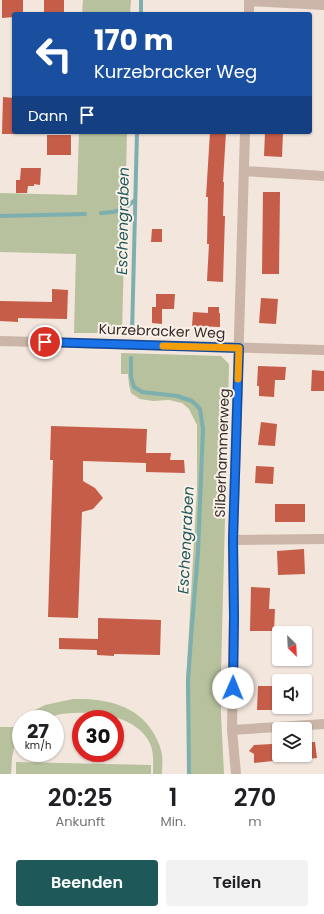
<!DOCTYPE html>
<html lang="de">
<head>
<meta charset="utf-8">
<style>
	body { margin:0; font-family:Poppins,sans-serif; background:#f2f2f2; color:#202124; height:100vh; display:flex; flex-direction:column; font-size:15px; white-space:nowrap }
	* { box-sizing:border-box; margin:0 }
	p { font-size:13px; color:#757577 }
	.icon { flex:none; width:22px; height:22px; fill:none; stroke:currentColor; stroke-width:2; stroke-linecap:round; stroke-linejoin:round }
	.map { position:relative; height:774px; overflow:hidden }
	.sheet { display:flex; flex-direction:column; background:#fff; flex:1 }
	.sheet>* { flex:none }
	.guide { position:absolute; left:12px; top:12px; width:300px; height:122px; border-radius:4px; box-shadow:0 1px 3px #0004; background:#1a4fa0; color:#fff; overflow:hidden }
	.needle { width:26px; rotate:156deg }
	.buttons { position:absolute; left:272px; top:626px; display:grid; gap:8px }
	.buttons a { display:grid; place-items:center; width:40px; height:40px; border-radius:4px; background:#fff; box-shadow:0 1px 3px #0004; font-size:20px }
	.speed { position:absolute; left:12px; top:710px; display:flex; gap:8px; font-size:20px; font-weight:700; text-align:center }
	.speed>* { display:grid; place-content:center; width:52px; height:52px; border-radius:50%; background:#fff; box-shadow:0 1px 3px #0004; line-height:1 }
	.speed small { font-size:10px; font-weight:400 }
	.speed .limit { border:6px solid #d22; background:#fff; color:#111 }
	.pin { position:absolute; display:grid; place-items:center; width:34px; height:34px; color:#fff; margin:-17px; border:2px solid #fff; border-radius:50%; box-shadow:0 1px 4px #0007 }
	.me { position:absolute; width:44px; margin:-22px; rotate:1deg; stroke-linejoin:round; filter:drop-shadow(0 0 3px #0008) }
	.turn { display:flex; align-items:center; gap:14px; height:84px; padding:0 16px; font-size:18px }
	.turn .icon { width:52px; height:52px; stroke-width:2.5 }
	.turn b { display:block; font-size:28px; line-height:34px }
	.then { display:flex; align-items:center; height:38px; padding:0 16px; background:#0003; gap:8px; font-size:15px }
	.eta { display:flex; justify-content:space-evenly; align-items:center; height:68px; text-align:center }
	.eta b { font-size:24px; font-weight:600; line-height:28px }
	.action { display:flex; gap:8px; margin-top:auto; padding:8px 16px }
	.action a { flex:1; height:46px; border-radius:4px; background:#1e5858; color:#fff; font-size:16px; font-weight:600; line-height:46px; text-align:center }
	.action a+a { background:#f2f2f2; color:#202124 }
	.map>svg:first-child { display:block }
	.green { fill:#b7c19d }
	.lines { fill:none; stroke-linecap:round; stroke-linejoin:round }
	.stream { stroke:#7cafad; stroke-width:4 }
	.building { fill:#c55d48 }
	.minor { stroke:#cab5a8; stroke-width:10 }
	.route-casing { stroke:#114b97; stroke-width:10 }
	.route { stroke:#1a73e8; stroke-width:7 }
	.slow { stroke:#f59e0b; stroke-width:7 }
	.labels { text-anchor:middle; stroke-width:4; stroke-linejoin:round; paint-order:stroke }
	.street-label { font-size:14px; fill:#372c29; stroke:#faf1e9 }
	.water-label { font-size:15px; font-style:italic; fill:#1e5858; stroke:#faf1e9 }
</style>
</head>
<body>
<div class="map">
<svg width="324" height="774" viewBox="0 0 324 774">
	<rect width="100%" height="100%" fill="#f2e6dd"/>
	<!-- green -->
	<path class="green" d="M83,0H131L130,14H82Z
		M79,132H127L122,333H74L76,254L0,252V193L77,195Z
		M121,353L221,356L229,364L221,672V714L224,774H188L186,682L197,491V425L189,409L182,403L169,400L153,401L140,399L131,393L129,385L128,374H121Z
		M73,699C103,698 136,704 153,732C157,739 161,747 162,755C163,761 162,768 162,774H153C153,765 154,755 151,746C141,718 100,711 74,713C67,713 59,714 53,716C50,717 47,719 44,719C37,720 29,719 22,719L35,710L45,705Z
		M21,720V737L14,748L12,758L11,774H0V727H15Z
		M16,762L151,765V774H16Z"/>
	<g class="lines">
		<!-- stream -->
		<path class="stream" d="M141,14V0
			M101,213L113,212L124,209L135,200
			M0,216L85,214
			M132,334L137,132
			M131,358V377L134,387L142,392L177,396L192,401L200,409L203,429L198,552L192,625L188,680L189,774"/>
	</g>
	<!-- building -->
	<path class="building" d="M2,0H23V14H14V17L2,18Z
		M44,0H64V14H44Z
		M3,97L14,98V134H2Z
		M210,132H226L223,182H224L223,216H225L223,282L207,281L209,244H207L208,197H206Z
		M265,132H283L282,157L264,156Z
		M47,135H71V155H47Z
		M21,168H41L40,185L34,184V186H28L27,193H16V180H20Z
		M263,192H280L279,274H262Z
		M152,229H162V242H151Z
		M52,289L68,290L67,319L18,318V322L0,321V301L52,302Z
		M156,294H175L174,309H162V324L152,323V307H156Z
		M261,298L278,299L276,324L259,323Z
		M208,307H219V313H220V327L192,326L193,312L208,313Z
		M258,366L286,367L285,380H275L274,397L259,396V386H257Z
		M312,370L324,371V391H311Z
		M261,422L277,424L275,446L258,445Z
		M51,426L147,429L146,453H171L170,460H184L185,473L146,472V463L83,461V481L95,488L103,498L93,509L82,512L78,618L48,617L53,460H50Z
		M256,466L274,467L273,484L255,483Z
		M275,504H305V522H275Z
		M304,549L305,574L278,575L277,551Z
		M251,587L270,588L269,609H275L274,631H250Z
		M98,618L161,620L160,655L114,654V656L97,655V650L59,649V638L98,639Z
		M258,686H277V710H257Z
		M305,742H315L317,758L305,759Z
		M272,744L273,761L254,763V754L249,751L254,745Z"/>
	<g class="lines">
		<!-- minor -->
		<path class="minor" d="M249,1L324,5
			M249,14V0
			M244,171L324,176
			M0,341L324,350
			M233,540L324,539
			M232,730L324,724
			M236,774L232,730L234,617L233,540L245,132"/>
	</g>
	<g class="lines">
		<defs>
			<path id="route" d="M45,342L239,348L233,540L234,617L233,688"/>
		</defs>
		<!-- route casing -->
		<use href="#route" class="route-casing"/>
		<!-- route -->
		<use href="#route" class="route"/>
		<!-- slow -->
		<path class="slow" d="M163,346L239,348L238,379"/>
	</g>
	<g class="labels">
		<!-- street labels -->
		<g class="street-label">
			<text transform="translate(162 331) rotate(2)" y="5">Kurzebracker Weg</text>
			<text transform="translate(222 453) rotate(-88)" y="5">Silberhammerweg</text>
		</g>
		<!-- water labels -->
		<g class="water-label">
			<text transform="translate(123 221) rotate(-89)" y="5">Eschengraben</text>
			<text transform="translate(186 540) rotate(-87)" y="5">Eschengraben</text>
		</g>
	</g>
</svg>
<div class="buttons">
<a><svg class="needle" viewBox="-14 -14 28 28"><path d="M0-13l5 13h-10z" fill="#e53935"/><path d="M0 13l5-13h-10z" fill="#757577"/></svg></a>
<a><svg class="icon" aria-label="sound" viewBox="0 0 24 24"><path d="M4 9h4l5-4v14l-5-4H4zM17 9q2 3 0 6"/></svg></a>
<a><svg class="icon" aria-label="layers" viewBox="0 0 24 24"><path d="M12 4l9 5-9 5-9-5zM3 14l9 5 9-5"/></svg></a>
</div>
<div class="speed"><div>27<small>km/h</small></div><div class="limit">30</div></div>
<div class="pin" style="left:45px;top:342px;background:#d93025"><svg class="icon" aria-label="arrive" viewBox="0 0 24 24"><path d="M6 21V4h12l-3 4 3 4H6"/></svg></div>
<svg class="me" style="left:233px;top:688px" viewBox="-20 -20 40 40"><circle r="19" fill="#fff"/><path d="M0-13L10 11 0 6-10 11z" fill="#1a73e8"/></svg>
<div class="guide">
<div class="turn"><svg class="icon" aria-label="left" viewBox="0 0 24 24"><path d="M17 20v-9H6M10 6l-5 5 5 5"/></svg><div><b>170 m</b>Kurzebracker Weg</div></div>
<div class="then">Dann<svg class="icon" aria-label="arrive" viewBox="0 0 24 24"><path d="M6 21V4h12l-3 4 3 4H6"/></svg></div>
</div>
</div>
<section class="sheet">
<div class="eta">
<div><b>20:25</b><p>Ankunft</p></div>
<div><b>1</b><p>Min.</p></div>
<div><b>270</b><p>m</p></div>
</div>
<div class="action"><a>Beenden</a><a>Teilen</a></div>
</section>
</body>
</html>
